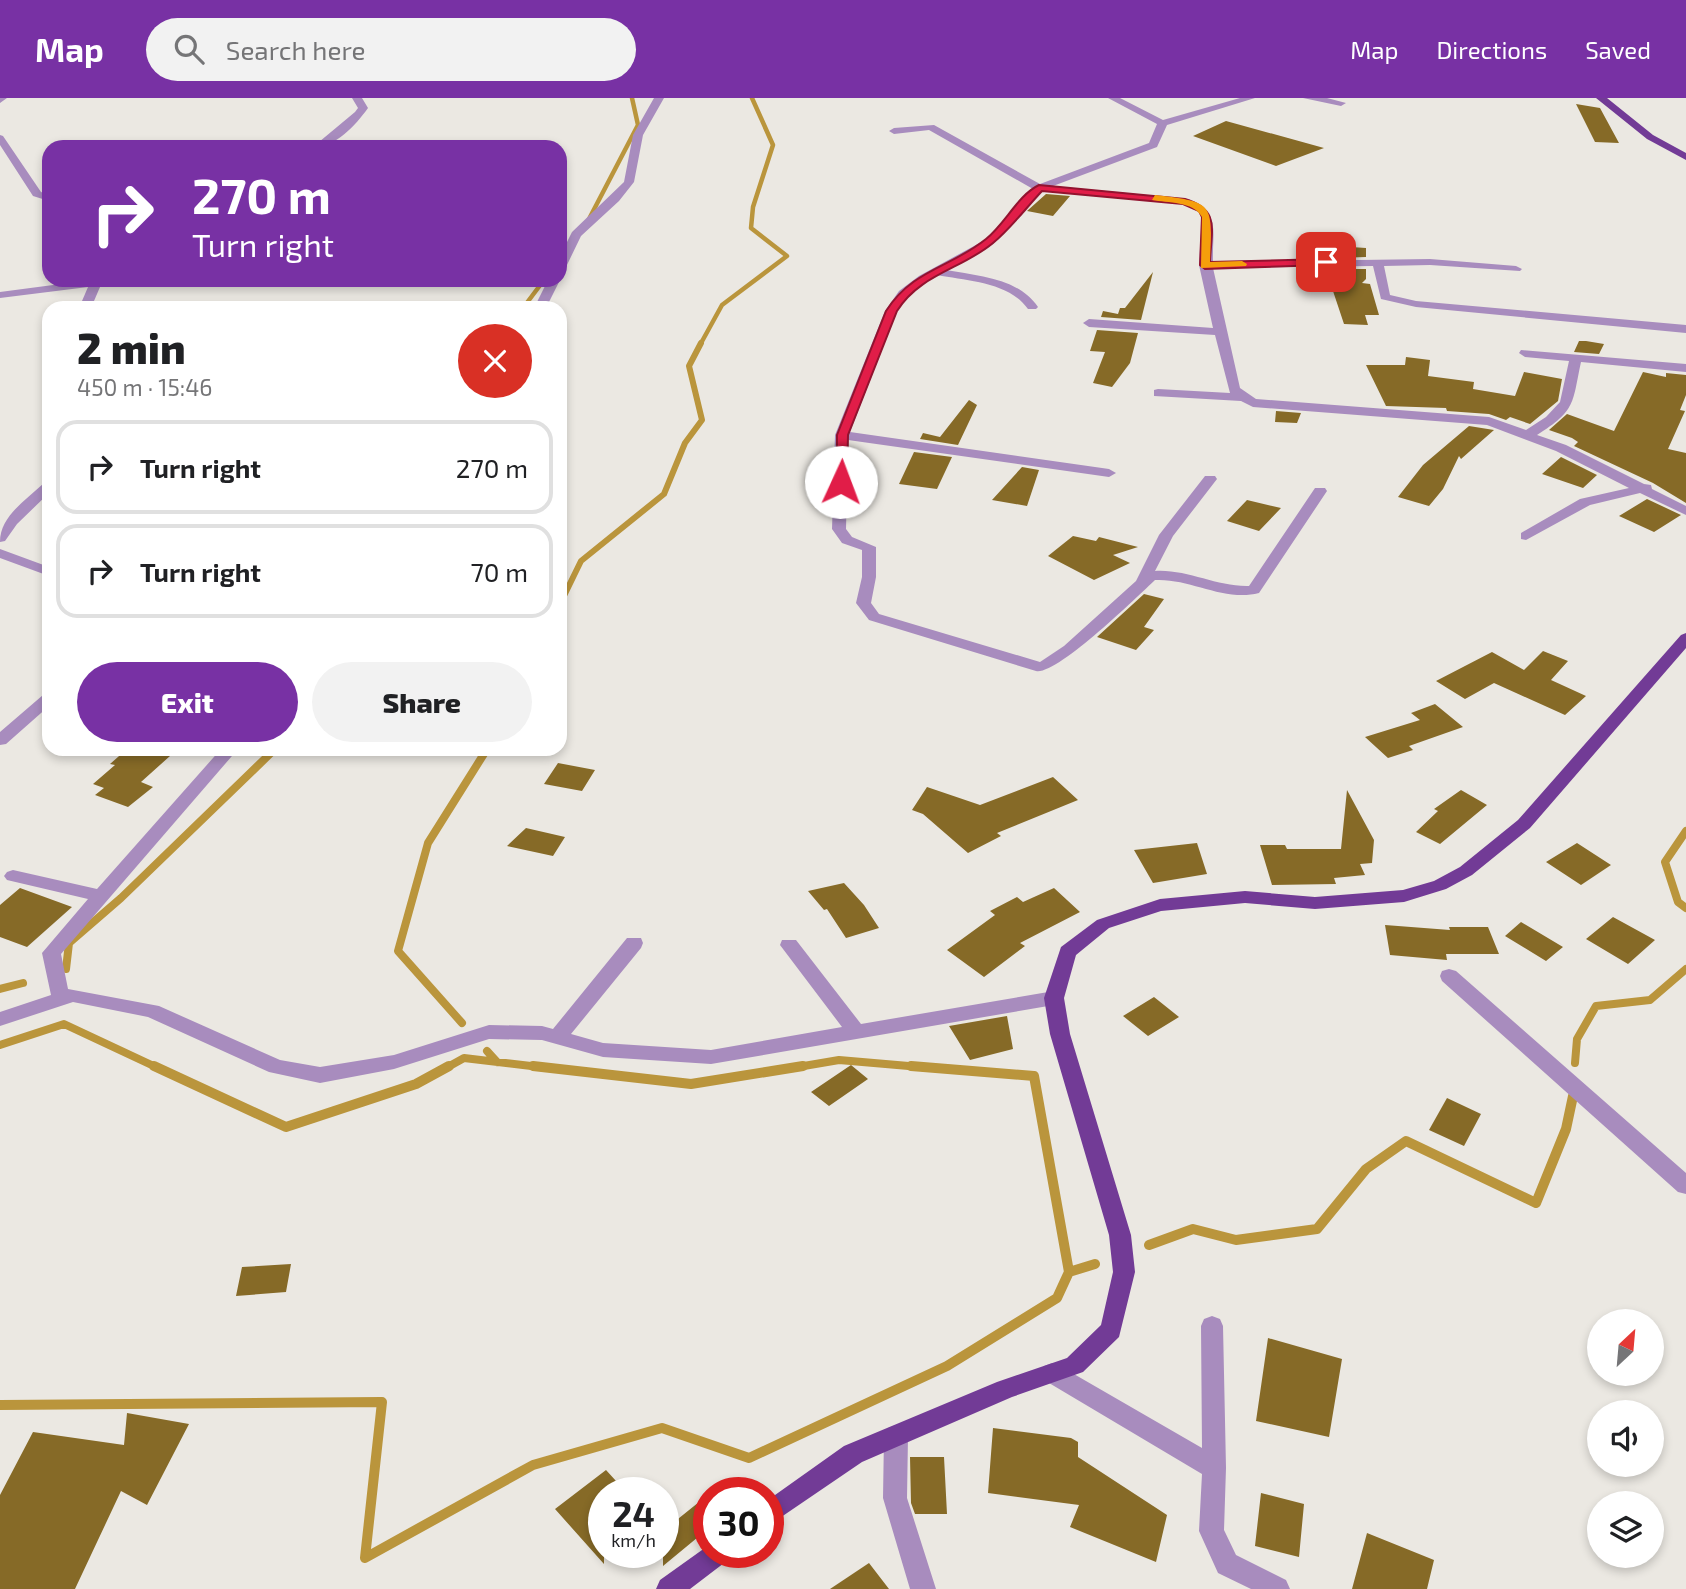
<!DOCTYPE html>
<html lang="en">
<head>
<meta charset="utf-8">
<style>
	body { margin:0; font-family:"Exo 2",sans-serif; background:#f2f2f2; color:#202124; height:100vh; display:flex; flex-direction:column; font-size:26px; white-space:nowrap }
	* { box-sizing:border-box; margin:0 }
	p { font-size:23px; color:#757577 }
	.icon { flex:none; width:38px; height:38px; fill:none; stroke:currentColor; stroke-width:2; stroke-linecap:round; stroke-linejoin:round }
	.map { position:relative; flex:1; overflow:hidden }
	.sheet { position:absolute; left:42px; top:203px; width:525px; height:455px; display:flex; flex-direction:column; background:#fff; border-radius:21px; box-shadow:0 4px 10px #0003 }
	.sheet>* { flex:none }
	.guide { position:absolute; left:42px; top:42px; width:525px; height:147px; border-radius:21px; box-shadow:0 4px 10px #0003; background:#7831a4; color:#fff; overflow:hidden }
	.needle { width:46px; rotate:26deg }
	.tools { position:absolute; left:1587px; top:1211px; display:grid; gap:14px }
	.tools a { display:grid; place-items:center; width:77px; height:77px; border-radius:50%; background:#fff; box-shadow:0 4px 10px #0003; font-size:35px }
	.speed { position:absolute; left:588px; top:1379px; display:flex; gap:14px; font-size:35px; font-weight:700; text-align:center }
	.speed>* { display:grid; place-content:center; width:91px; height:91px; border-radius:50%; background:#fff; box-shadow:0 4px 10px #0003; line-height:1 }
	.speed small { font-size:18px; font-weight:400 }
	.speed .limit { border:10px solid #d22; background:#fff; color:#111 }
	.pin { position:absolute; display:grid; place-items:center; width:60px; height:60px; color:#fff; margin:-30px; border-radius:14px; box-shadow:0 4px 10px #0006 }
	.me { position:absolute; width:77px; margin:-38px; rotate:2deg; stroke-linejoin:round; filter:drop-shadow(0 0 5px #0008) }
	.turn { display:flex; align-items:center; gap:24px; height:147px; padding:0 35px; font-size:32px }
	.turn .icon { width:91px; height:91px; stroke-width:2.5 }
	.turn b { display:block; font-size:49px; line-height:60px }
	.round { display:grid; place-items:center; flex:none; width:74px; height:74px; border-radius:37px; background:#f2f2f2 }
	.head { display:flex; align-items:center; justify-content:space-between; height:119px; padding:0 35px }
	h1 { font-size:42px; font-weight:800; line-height:52px }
	.primary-button { display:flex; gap:14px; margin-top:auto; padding:14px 35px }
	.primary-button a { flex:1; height:80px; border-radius:42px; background:#7831a4; color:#fff; font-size:28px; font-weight:800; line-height:80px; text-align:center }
	.primary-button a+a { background:#f2f2f2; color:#202124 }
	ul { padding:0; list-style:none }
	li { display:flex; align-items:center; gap:21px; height:94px; margin:0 14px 10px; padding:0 21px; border:4px solid #e0e0e0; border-radius:21px }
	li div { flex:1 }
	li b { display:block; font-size:26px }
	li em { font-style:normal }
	header { display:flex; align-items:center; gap:42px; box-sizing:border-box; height:98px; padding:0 35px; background:#7831a4; color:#fff }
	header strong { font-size:33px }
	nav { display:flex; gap:38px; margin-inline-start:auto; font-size:24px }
	.search { width:490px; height:63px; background:#f2f2f2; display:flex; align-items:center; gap:18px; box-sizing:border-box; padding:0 24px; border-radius:38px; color:#757577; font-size:26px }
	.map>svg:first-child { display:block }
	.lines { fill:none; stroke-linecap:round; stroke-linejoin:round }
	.stream-far3 { stroke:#ba953c; stroke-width:4.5 }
	.stream-far2 { stroke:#ba953c; stroke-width:6 }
	.stream-far1 { stroke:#ba953c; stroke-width:8 }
	.stream { stroke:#ba953c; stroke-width:10 }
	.building { fill:#866a27 }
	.minor { fill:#a88cbe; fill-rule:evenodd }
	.major { fill:#723b96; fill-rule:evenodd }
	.route { fill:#e11d48; stroke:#92132f; stroke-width:2 }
	.slow { fill:#f59e0b }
</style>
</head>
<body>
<header>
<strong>Map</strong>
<div class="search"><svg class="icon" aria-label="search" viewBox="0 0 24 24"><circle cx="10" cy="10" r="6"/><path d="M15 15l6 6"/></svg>Search here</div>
<nav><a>Map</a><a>Directions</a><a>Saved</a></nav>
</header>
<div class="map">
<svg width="1686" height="1491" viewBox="0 0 1686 1491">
	<rect width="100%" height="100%" fill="#ebe8e2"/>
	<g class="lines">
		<!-- stream-far3 -->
		<path class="stream-far3" d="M589,121L638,27L632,0
			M523,210L544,182
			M700,247L722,207L787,158L751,130L753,109L773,47L752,0"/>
		<!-- stream-far2 -->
		<path class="stream-far2" d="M560,506L581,463L664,396L685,345L702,322L689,268L701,245"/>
		<!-- stream-far1 -->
		<path class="stream-far1" d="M1686,733L1665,764L1678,804L1686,810
			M66,871L69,845L121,800L275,651
			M0,891L23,885
			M462,925L398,853L428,745L487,651
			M0,947L64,926L158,970
			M487,953L497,964
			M1575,965L1577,941L1596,908L1650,902L1686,871
			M446,970L464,960L548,970
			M792,970L839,962L932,970"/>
		<!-- stream -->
		<path class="stream" d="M154,968L286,1029L416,986L449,968
			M533,968L691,986L803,968
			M911,968L1034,978L1069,1174
			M1149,1147L1193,1131L1236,1142L1317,1131L1366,1071L1406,1043L1536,1105L1566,1031L1573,998
			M0,1307L382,1304L365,1460L533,1367L662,1330L749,1360L947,1268L1057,1200L1069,1174L1095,1166"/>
	</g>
	<!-- building -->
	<path class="building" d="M1576,6L1600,10L1619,45L1595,44Z
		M1226,23L1324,50L1276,68L1193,38Z
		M1046,96L1070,98L1053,118L1027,113Z
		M1336,148L1366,150V159L1337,160Z
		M1337,171H1366V181L1362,185L1370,186L1379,217H1365L1368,227L1344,226L1332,190L1337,186Z
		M1153,174L1141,222L1101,219L1103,213L1118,216L1120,210H1125Z
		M1097,232L1138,235L1130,265L1112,289L1093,285L1105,254L1090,253Z
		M1579,243H1586L1604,246L1599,256L1574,254Z
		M1406,259L1430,262L1428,278L1474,284L1473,291L1515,298L1524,274L1562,281L1558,303L1530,326L1510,319L1506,322L1489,316L1447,313L1446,310L1386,308L1366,267H1405Z
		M1643,274L1666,279V275L1686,277V297L1680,312L1685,313L1668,351L1686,355V405L1653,385L1574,348L1578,344L1572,340L1549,332L1567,316L1614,333Z
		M969,302L977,307L958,347L920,341L923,335L940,339Z
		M1276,313L1301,315L1297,325L1275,324Z
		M1469,328L1494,332L1461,361L1459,358L1443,391L1429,408L1398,399L1423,367Z
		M914,354L952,359L937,391L899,386Z
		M1561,359L1597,377L1583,390L1542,376Z
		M1022,369L1039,372L1027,408L992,402Z
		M1647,401L1681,417L1654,434L1619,418Z
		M1247,402L1281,410L1259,433L1227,423Z
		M1073,438L1096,443L1099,439L1138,449L1113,457L1130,465L1094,482L1048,458Z
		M1144,496L1164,501L1144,529L1154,532L1136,552L1097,539Z
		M1543,553L1568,563L1551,582L1586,598L1565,617L1494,585L1465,601L1436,583L1492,554L1524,572Z
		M1435,606L1463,629L1409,648L1413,652L1388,660L1365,639L1420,622L1411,615Z
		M127,651H147L170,658L141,684L153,689L128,709L95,697L104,690L93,686L115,667L110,666Z
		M558,665L595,672L582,693L544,686Z
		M1053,679L1078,702L997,735L1001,738L968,755L923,716L912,712L927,689L980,707Z
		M1347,692L1374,742L1372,765L1360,766L1365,777L1334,780L1336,786L1272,787L1260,747H1285L1287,751H1341Z
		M1461,692L1487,707L1440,746L1416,734L1438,713L1434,711Z
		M526,730L565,739L553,758L507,748Z
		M1197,745L1207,776L1153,785L1134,752Z
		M1577,745L1611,767L1581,787L1546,764Z
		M844,785L864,807L879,830L846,840L827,811L824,812L808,793Z
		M20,790L72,809L27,849L0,839V807Z
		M1054,790L1080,814L1020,845L1025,848L984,879L947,852L995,817L990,813L1017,799L1023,804Z
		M1613,819L1655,842L1628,866L1586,841Z
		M1521,824L1563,849L1546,863L1505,838Z
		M1385,827L1450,832L1449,829H1488L1499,856H1446L1447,862L1390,857Z
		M1154,899L1179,919L1148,938L1123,918Z
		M1007,918L1013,951L970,962L949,928Z
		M851,967L868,981L829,1008L811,994Z
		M1447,1000L1481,1016L1464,1048L1429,1032Z
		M291,1166L286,1194L236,1198L242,1169Z
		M1268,1240L1342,1261L1329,1339L1256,1323Z
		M127,1315L189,1326L147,1407L121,1393L75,1491H0V1397L33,1334L124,1347Z
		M993,1330L1071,1340L1078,1344V1359L1167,1417L1156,1464L1070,1429L1079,1407L988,1395Z
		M910,1359H944L947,1416H915L911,1405Z
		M606,1372L627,1395H604V1466L555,1411Z
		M1261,1395L1304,1406L1299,1459L1255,1448Z
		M709,1396V1430L663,1468V1433Z
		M1367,1435L1434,1462L1427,1491H1352Z
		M869,1465L889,1491H830Z"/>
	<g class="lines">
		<!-- minor -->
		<path class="minor" d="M0,0H7L0,5Z
			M352,0H362L368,10C355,28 336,49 313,49L355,14L358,10Z
			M654,0H664L643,37L634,84L619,103L581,138L566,169L560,172V158L572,134L624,84L633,37Z
			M1108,0H1120L1163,22L1240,0H1255L1167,27L1157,49L1053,88L1189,101C1221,117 1212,131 1213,164L1430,161L1516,168L1522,171L1520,173L1430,167L1384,168L1390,197L1416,203L1686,227V235L1416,209L1381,201L1373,168L1213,170L1240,290L1256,301L1489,319L1526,332L1546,319L1560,304L1569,263L1525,259L1519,255L1521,252L1686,266V274L1581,264C1572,305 1577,312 1537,337L1566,347L1644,386L1651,387L1652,391L1686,408V417L1640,395L1590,407L1526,442L1521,441V435L1580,401L1629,390L1556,353L1487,327L1253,309L1241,303L1154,298V292L1158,291L1230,295L1215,237L1089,229L1083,225L1089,221L1213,230L1199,167L1202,119L1199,114L1183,106L1042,93L993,146L946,172C979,178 1018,180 1038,209L1036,211H1028C1009,184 968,183 937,177C920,186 908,197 897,213L850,334L1109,371L1116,375L1109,379L848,342L846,431L852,439L876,449V479L871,505L879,516L1040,564L1064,548L1136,483L1159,437L1205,378H1215L1217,381L1173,438L1155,473C1187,471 1217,489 1249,488L1315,390H1325L1327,393L1259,495C1224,504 1190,480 1155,482C1137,499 1056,578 1036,573L869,522L856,505L862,479V452L842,445L832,431L835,337L885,213L899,193L919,178L985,142L1033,91L929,32L894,36L889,33L894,30L934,27L1040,86L1149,45L1157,26Z
			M1303,0H1327L1346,5L1341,8Z
			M0,37L3,38L41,94L49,97V103L33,98L0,47Z
			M91,182H103L91,210H79L88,189L0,200V194Z
			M548,182H560L546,210H534Z
			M49,384V395L17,426L5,443L0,444C0,418 26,402 44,385Z
			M0,451L49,469V478L0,460Z
			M49,595V608L6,646L0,647V634L43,597Z
			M221,651H238L61,856L68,891L159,908L280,962L320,969L394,957L489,927L542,928L553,931L627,840H641L643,845L641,850L571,936L603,945L711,952L842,929L780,847L782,842H796L861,926L1054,893L1061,895L1064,900L1061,905L1054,907L711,966L603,959L542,942L489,941L394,971L320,985L269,974L148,919L73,904L0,928V914L51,897L42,855L88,801L7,782L4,778L7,774L13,772L97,791Z
			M1449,871L1456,873L1686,1075V1096L1678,1094L1442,883L1440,878L1442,873Z
			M1212,1218L1220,1221L1223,1228L1226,1370L1224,1432L1236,1457L1286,1482L1290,1491H1251L1218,1475L1199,1433L1202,1376L1044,1282L1040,1275L1044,1268L1052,1265L1060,1268L1202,1350L1201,1228L1204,1221Z
			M896,1327L904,1330L908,1338L907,1400L936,1491H910L883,1400L884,1338L888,1330Z"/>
		<!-- major -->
		<path class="major" d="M1596,0H1607L1653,37L1686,55V62L1647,41Z
			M1686,535V550L1530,730L1472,777L1446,791L1404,804L1315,811L1245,805L1161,813L1109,830L1076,857L1064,900L1070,936L1131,1137L1135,1174L1119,1239L1083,1274L1012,1299L862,1364L768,1428V1402L844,1348L997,1284L1067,1260L1101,1227L1113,1174L1109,1137L1050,936L1044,900L1061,849L1097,822L1160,801L1245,793L1315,799L1403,792L1434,783L1460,769L1518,722L1681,537Z
			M709,1447V1454H731L728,1462L690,1491H656L660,1482Z"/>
	</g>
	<!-- route -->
	<path class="route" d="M1039,87L1185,101C1221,112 1211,132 1210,164L1326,161L1331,164L1326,167L1205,171L1200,167L1202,119L1199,113L1183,106L1042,93C1026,110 1011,130 993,145C962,171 920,176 897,213L848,337L847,384L837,387V337L886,213C913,171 950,170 986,141C1005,126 1018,97 1039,87Z"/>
	<!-- slow -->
	<path class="slow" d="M1155,97C1216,104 1212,106 1210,164L1242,163L1247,166L1246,168L1201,170L1202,119C1193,103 1168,105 1152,102Z"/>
</svg>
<div class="tools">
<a><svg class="needle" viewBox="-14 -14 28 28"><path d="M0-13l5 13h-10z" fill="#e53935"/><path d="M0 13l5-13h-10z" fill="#757577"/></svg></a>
<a><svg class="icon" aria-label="sound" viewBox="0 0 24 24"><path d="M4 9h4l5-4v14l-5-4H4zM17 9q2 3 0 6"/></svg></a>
<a><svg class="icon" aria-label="layers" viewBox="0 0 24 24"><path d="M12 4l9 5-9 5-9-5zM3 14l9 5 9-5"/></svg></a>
</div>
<div class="speed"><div>24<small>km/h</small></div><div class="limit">30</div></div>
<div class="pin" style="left:1326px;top:164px;background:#d93025"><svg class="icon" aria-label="arrive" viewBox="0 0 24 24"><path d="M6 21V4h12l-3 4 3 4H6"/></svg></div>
<svg class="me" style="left:841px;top:384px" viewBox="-20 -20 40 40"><circle r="19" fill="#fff"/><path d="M0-13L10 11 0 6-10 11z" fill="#e11d48"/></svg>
<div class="guide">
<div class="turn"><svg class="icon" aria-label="right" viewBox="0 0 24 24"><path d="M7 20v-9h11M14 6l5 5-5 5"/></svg><div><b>270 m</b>Turn right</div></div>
</div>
<section class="sheet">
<div class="head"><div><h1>2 min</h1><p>450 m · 15:46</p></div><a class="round" style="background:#d93025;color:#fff"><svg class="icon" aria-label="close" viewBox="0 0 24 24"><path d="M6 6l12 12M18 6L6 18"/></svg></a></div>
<ul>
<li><svg class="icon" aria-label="right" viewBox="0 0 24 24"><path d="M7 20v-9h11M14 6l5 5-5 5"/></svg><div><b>Turn right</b></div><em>270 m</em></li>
<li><svg class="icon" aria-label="right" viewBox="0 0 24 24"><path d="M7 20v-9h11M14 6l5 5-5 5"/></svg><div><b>Turn right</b></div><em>70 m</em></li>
</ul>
<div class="primary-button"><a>Exit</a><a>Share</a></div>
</section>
</div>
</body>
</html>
